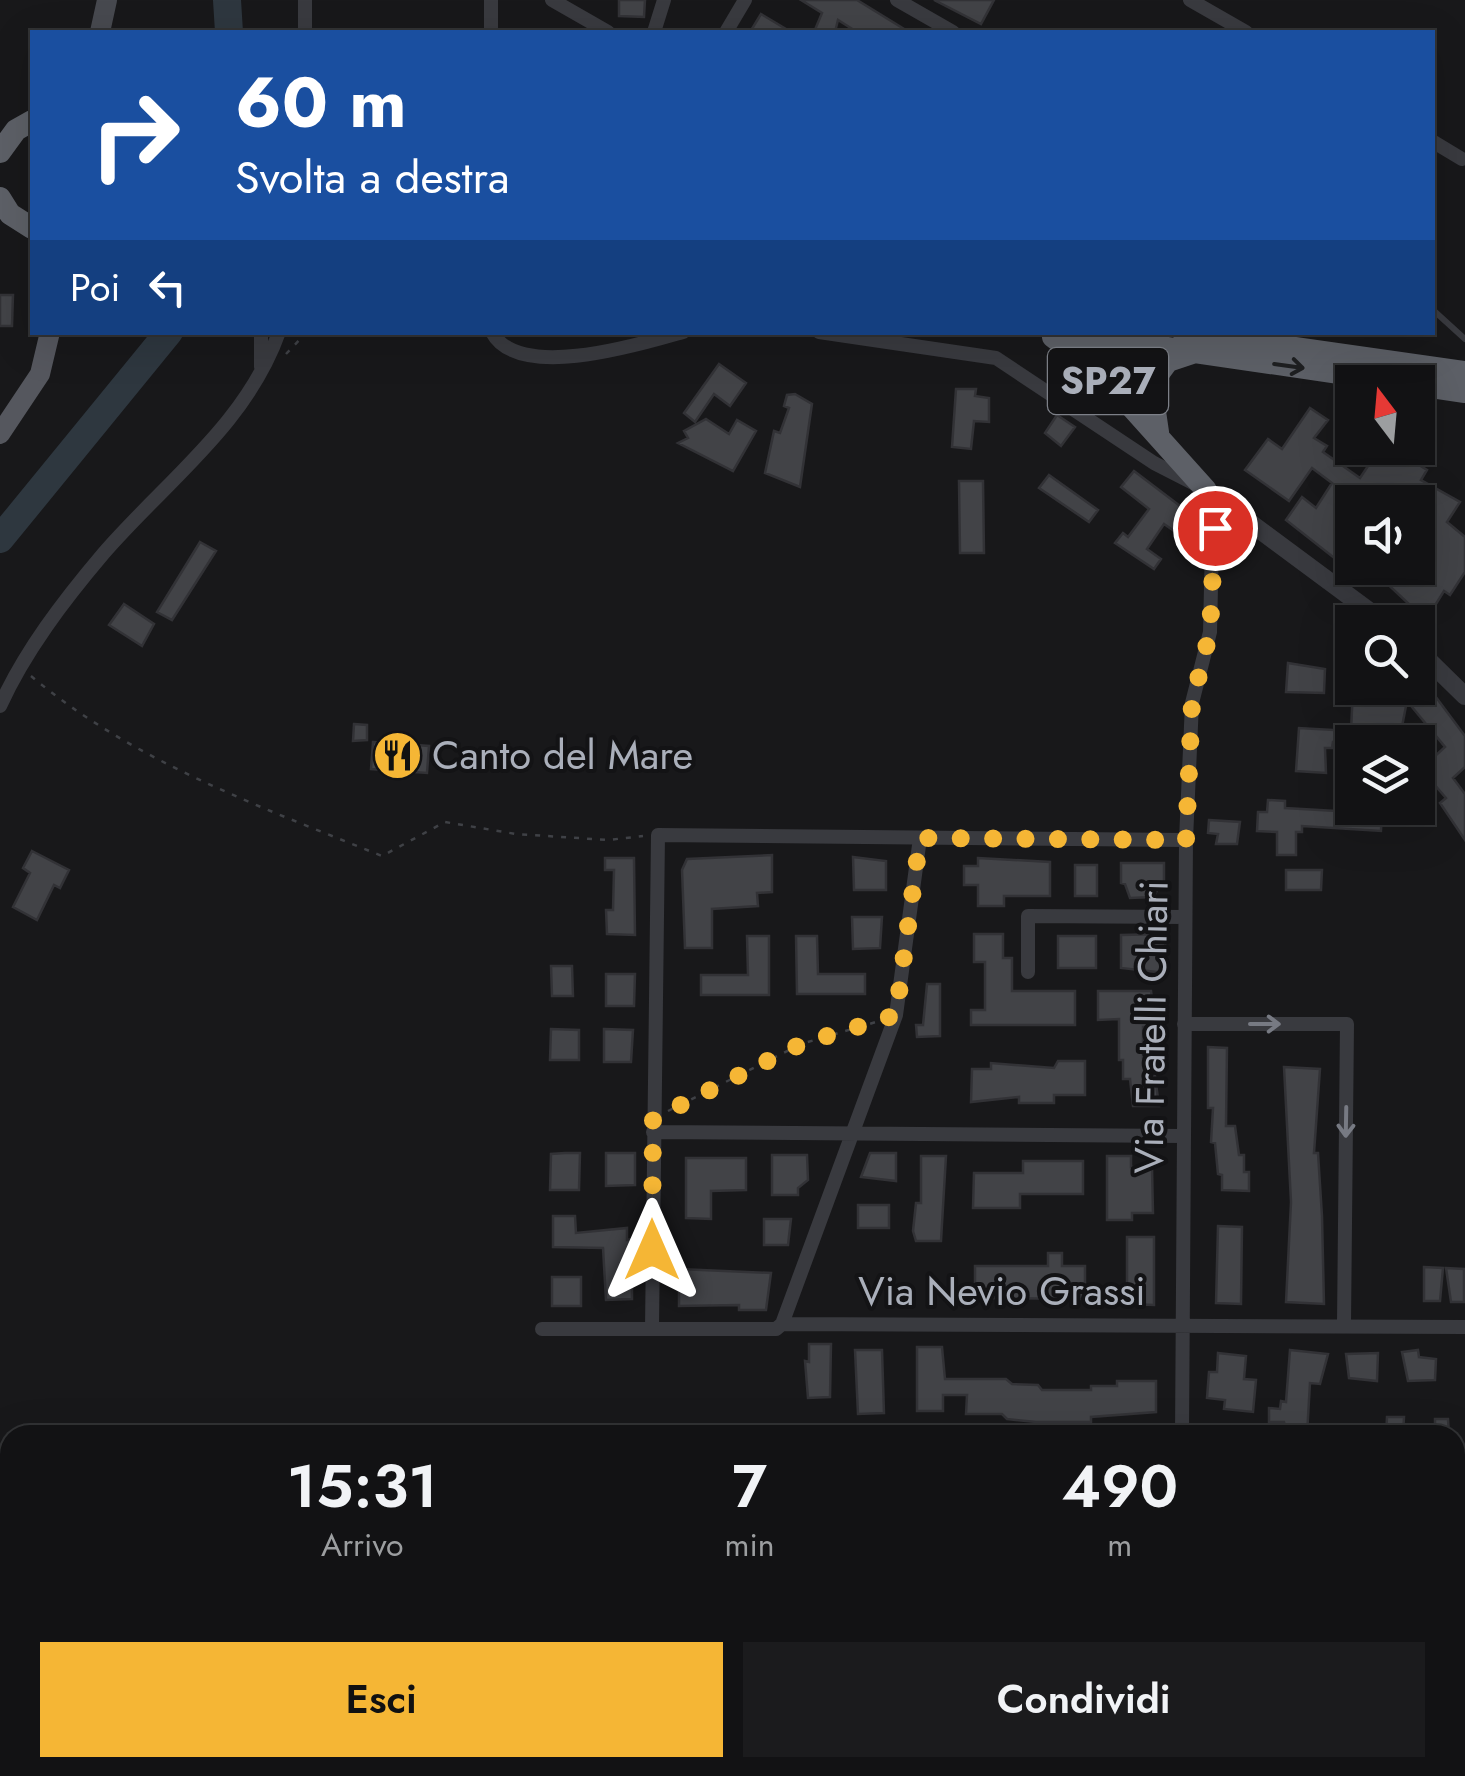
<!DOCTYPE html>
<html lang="it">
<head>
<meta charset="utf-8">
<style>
	body { margin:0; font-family:Jost,sans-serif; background:#1b1b1d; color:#f1f3f6; height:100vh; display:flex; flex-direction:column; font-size:38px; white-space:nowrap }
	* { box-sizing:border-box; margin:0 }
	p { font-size:32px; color:#9c9ea0 }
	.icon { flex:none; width:55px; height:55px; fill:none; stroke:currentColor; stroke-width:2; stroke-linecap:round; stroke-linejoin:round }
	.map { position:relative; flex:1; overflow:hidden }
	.details { position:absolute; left:0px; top:1425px; width:1465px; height:352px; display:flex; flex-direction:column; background:#121214; border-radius:30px 30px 0 0; box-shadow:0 10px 40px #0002,0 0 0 2px #313234 }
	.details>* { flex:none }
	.top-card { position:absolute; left:30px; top:30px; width:1405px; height:305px; border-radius:0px; box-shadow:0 10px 40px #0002,0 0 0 2px #313234; background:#1a4fa0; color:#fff; overflow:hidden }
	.needle { width:65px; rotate:344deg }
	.buttons { position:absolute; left:1335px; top:365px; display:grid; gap:20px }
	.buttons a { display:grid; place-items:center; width:100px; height:100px; border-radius:0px; background:#121214; box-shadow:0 10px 40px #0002,0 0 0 2px #313234; font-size:50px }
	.pin { position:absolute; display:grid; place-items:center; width:85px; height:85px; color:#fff; margin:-42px; border:5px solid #fff; border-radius:50%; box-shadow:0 2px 10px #0007 }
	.me { position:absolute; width:110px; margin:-55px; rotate:0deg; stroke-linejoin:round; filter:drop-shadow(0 0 8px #0008) }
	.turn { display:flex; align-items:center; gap:35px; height:210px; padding:0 40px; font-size:45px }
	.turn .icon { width:130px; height:130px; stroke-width:2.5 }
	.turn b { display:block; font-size:70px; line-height:85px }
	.then { display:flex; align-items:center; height:95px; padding:0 40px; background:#0003; gap:20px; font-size:38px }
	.eta { display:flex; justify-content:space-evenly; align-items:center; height:170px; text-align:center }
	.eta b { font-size:60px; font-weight:600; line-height:70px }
	.primary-button { display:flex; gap:20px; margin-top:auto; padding:20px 40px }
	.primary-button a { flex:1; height:115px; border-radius:0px; background:#f5b635; color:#111; font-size:40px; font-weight:600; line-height:115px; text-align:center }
	.primary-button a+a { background:#1b1b1d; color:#f1f3f6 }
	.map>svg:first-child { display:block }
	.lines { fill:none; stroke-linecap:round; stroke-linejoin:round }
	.river { stroke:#2e373f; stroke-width:28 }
	.building { fill:#424347; stroke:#323236; stroke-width:2.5 }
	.path { stroke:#3f4146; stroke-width:2.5; stroke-dasharray:5 8; stroke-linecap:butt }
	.service { stroke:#393a3f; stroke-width:6 }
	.minor { stroke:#393a3f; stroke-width:14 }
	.tertiary { stroke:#393a3f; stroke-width:18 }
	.secondary { stroke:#47494f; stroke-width:20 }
	.primary { stroke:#55575e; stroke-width:20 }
	.trunk { stroke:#5d6067; stroke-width:22 }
	.oneway { stroke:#1e1f21 }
	.oneway2 { stroke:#777a83 }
	.route { stroke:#f5b635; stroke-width:18; stroke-dasharray:0 32.4 }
	.labels { text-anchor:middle; stroke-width:8; stroke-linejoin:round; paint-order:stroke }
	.shield { fill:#131315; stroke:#7d8088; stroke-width:2.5 }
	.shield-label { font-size:38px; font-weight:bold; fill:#aaafba }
	.poi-label { font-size:40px; fill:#aaafba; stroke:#131315; text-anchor:start }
	.street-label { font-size:40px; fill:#aaafba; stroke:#131315 }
</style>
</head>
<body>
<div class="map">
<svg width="1465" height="1776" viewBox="0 0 1465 1776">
	<rect width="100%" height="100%" fill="#18181a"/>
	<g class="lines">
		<!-- river -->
		<path class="river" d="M227,0L229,32
			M0,539L169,332"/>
	</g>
	<!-- building -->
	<path class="building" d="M619,0H645L644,17L619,16Z
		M801,0H857L909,32H857L838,20L835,32H814L822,13Z
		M934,0H994L981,24Z
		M761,14L791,32H750Z
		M0,295H13L12,326H0Z
		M719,364L746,383L730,406L714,394L695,422L684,413Z
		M956,389H976L975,396L989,398V422L974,421L971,449L952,447Z
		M795,394L812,404L800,487L765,473L774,431L780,433L789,408L784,406L787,395Z
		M1310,408L1328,420L1314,438L1327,446L1323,452L1360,478L1380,448H1392L1427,470L1421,480L1460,502L1447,522L1465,537V572L1450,595L1444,591L1426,620L1382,579L1391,568H1418V527L1432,502H1352V560L1347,568L1286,520L1302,497L1316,508L1332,483L1312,468L1289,501L1245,470L1268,439L1282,449Z
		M1057,415L1075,427L1061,446L1045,433Z
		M706,419L729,434L737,420L756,431L733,471L678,443L688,438L684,431Z
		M1134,471L1192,515L1177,533L1164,524L1147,549L1161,559L1154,569L1115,543L1123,533L1128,537L1149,509L1121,487Z
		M1049,475L1098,510L1089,522L1039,488Z
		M959,481H983L984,553H960Z
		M200,542L216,551L172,620L157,612Z
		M124,604L154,624L142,646L109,625Z
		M1288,663L1325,669L1324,693L1286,692Z
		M1418,673L1465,736V767L1453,778L1465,794V840L1440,803L1446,798L1421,769L1445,747L1407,701L1399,742H1333L1332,748H1325L1326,773L1296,771L1299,728L1351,731L1353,688H1418Z
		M354,724L367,725V740L353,741Z
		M373,742L429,746L427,773L371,769Z
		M1268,800L1285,801V808L1354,812V808H1382L1381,831L1302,826V832H1296V855H1277V832L1257,831L1258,812H1267Z
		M1209,820L1240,822L1237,844H1216L1218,834L1208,833Z
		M32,851L69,870L60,888L54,885L37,920L13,907L30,873L23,868Z
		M772,855V892L757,893L758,906L712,909V948H685L682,870L687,859Z
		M853,857L886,861V890H854Z
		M605,858H634L635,935L607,934L606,910H613L614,870H605Z
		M978,858L1050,862V896H1004V906H978V885H964V866H978Z
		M1121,863H1164V885L1160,883L1154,897L1130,898L1125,884L1121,883Z
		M1075,865H1097V896H1075Z
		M1286,870H1322L1321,890H1286Z
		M852,917H882L880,948L853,949Z
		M974,934H1003V958H1012V991H1075V1025H971V1010H985V962H974Z
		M1165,934L1166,973L1121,968V935Z
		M747,936H769V995H701V975H748Z
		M796,936H817L818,974H865V994H797Z
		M1058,936H1096V968H1058Z
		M551,966H572L573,996H552Z
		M606,974H635L634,1006H606Z
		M927,984H940V1036L917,1037L916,1025H923Z
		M1098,991H1151L1156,1026L1143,1027V1058H1147V1076H1155L1159,1106H1133L1130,1079H1123V1060H1119V1019L1098,1020Z
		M551,1029L579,1030V1060H550Z
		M604,1029L633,1030L631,1062H604Z
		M1208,1047L1227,1048L1226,1126H1235L1239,1155H1244V1172H1249V1191L1222,1190V1175L1218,1174L1215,1143L1211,1142L1213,1108H1208Z
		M1058,1061H1085V1095H1054V1103H1019V1097L971,1102L972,1069H991V1063L1054,1068Z
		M1284,1067L1320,1069L1314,1153H1318L1322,1216L1324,1304L1286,1302L1291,1202Z
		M565,1153H580L579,1190H550L551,1154Z
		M606,1153H635V1185L606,1186Z
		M870,1153H896V1181L861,1177Z
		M772,1155H807L808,1180L798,1188V1195H772Z
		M921,1156H946L941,1241H916L913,1231L916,1203H921Z
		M1107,1156H1131V1167H1152L1153,1213H1132V1220H1107Z
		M686,1158H746V1190L711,1191V1219L686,1218Z
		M1023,1161H1083V1194H1020V1208H973L974,1173H1023Z
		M858,1205H889V1228H858Z
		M553,1216H575L576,1233L627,1228V1240L632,1239V1299L606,1300L603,1248L553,1247Z
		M764,1219H791L788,1245H764Z
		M1218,1226L1242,1227L1241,1304L1216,1303Z
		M1127,1237H1154V1305L1127,1304Z
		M1048,1253H1062V1266H1085V1299L975,1298V1266H1048Z
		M1424,1267L1443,1268L1440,1301H1424Z
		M1446,1268L1464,1269V1302H1451Z
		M679,1269L771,1273L766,1310H739V1305L679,1306Z
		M552,1277H581V1306H552Z
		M809,1344H831L830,1397L808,1398L805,1361L809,1362Z
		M917,1347H942L945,1379H1006L1012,1384L1038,1385L1042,1390H1091V1386H1117V1381H1156V1412L1091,1417V1422H1036L1007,1419L1002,1414H966L967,1395H943V1411H917Z
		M855,1350H882L884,1413L858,1414Z
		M1290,1350L1328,1354L1320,1384L1310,1383L1307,1435H1287L1284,1422H1269V1408L1280,1409L1281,1401L1286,1402Z
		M1418,1350L1419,1357L1436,1359L1435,1380L1408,1381L1402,1352Z
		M1218,1353L1246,1356L1244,1379L1256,1380L1253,1412L1224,1409L1225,1400L1207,1398L1209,1372H1217Z
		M1378,1353L1377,1381L1349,1378L1346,1354Z
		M1387,1417H1404L1403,1435H1386Z
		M1435,1419H1448L1449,1435H1435Z"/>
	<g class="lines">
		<!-- path -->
		<path class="path" d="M286,354L307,332
			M31,676C132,761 261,807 382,856L445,822L516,834L608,840L643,836
			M668,1111L801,1044L876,1022
			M423,1768L443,1776"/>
		<!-- service -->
		<path class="service" d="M1432,309L1465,339"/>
		<!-- minor -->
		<path class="minor" d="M305,0V32
			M552,0L608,32
			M897,0L953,32
			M1190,0L1246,32
			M491,32V0
			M654,32L664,0
			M726,32L745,0
			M1432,141L1462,159
			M492,332C518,382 641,344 683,332
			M819,332L996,358L1154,463L1195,484
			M261,367V332
			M0,706C25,651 64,600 103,554C165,482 246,425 279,332
			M1028,972V916L1185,917
			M1184,1024H1347L1344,1324
			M653,1132L1182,1136
			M782,1324L896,1015L920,838
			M652,1328L658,835L1186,840
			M542,1329H776L782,1324L1465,1327
			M1182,1435L1186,840L1192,703L1210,632L1212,542L1227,505
			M1455,1484L1465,1485"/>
		<!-- tertiary -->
		<path class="tertiary" d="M1206,490L1384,622
			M1418,650L1465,696"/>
		<!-- secondary -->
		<path class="secondary" d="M100,32L107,0"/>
		<!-- primary -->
		<path class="primary" d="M0,434L40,374L50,332"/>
		<!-- trunk -->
		<path class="trunk" d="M0,152L16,130L32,121
			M0,198L10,214L32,228
			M1058,332L1400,382
			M1183,332L1465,372
			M1053,337L1100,372L1206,490
			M1418,385L1465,392
			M1158,432L1151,384L1168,361L1192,353"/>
	</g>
	<!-- one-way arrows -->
	<defs><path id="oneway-shaft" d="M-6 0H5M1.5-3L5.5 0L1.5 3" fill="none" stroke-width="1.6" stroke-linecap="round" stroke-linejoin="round" transform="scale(2.5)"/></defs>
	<use class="oneway" href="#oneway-shaft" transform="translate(1289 366) rotate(8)"/>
	<g class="oneway2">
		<use href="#oneway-shaft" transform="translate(1265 1024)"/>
		<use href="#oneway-shaft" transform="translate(1346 1122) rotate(91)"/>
	</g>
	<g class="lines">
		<!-- route -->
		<path class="route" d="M652,1250L653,1119L801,1044L896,1015L920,838L1186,840L1192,703L1210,632L1215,528"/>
	</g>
	<!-- icons -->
	<defs>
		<symbol id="restaurant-disc" viewBox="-11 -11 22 22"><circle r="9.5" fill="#f5b635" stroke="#131315"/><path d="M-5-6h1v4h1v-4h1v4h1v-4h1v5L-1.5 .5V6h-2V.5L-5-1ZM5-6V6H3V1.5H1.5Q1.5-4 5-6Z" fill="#111"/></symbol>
	</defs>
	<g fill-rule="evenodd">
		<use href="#restaurant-disc" x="370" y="728" width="55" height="55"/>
	</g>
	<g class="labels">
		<!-- shield labels -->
		<rect class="shield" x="1048" y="348" width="120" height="66" rx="8"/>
		<g class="shield-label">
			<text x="1108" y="394">SP27</text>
		</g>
		<!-- poi labels -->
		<g class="poi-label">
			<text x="432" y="769">Canto del Mare</text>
		</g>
		<!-- street labels -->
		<g class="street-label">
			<text transform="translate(1151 1027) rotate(-89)" y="14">Via Fratelli Chiari</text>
			<text x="1002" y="1305">Via Nevio Grassi</text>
		</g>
	</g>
</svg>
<div class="buttons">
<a><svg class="needle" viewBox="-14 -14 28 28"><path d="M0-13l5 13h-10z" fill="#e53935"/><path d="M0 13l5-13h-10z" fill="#9c9ea0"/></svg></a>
<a><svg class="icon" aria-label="sound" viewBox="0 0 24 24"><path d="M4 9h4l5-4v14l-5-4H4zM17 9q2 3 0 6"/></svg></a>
<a><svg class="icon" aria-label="search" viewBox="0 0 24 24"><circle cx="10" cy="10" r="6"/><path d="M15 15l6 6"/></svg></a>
<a><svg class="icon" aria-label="layers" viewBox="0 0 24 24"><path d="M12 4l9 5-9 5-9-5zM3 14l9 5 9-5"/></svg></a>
</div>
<div class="pin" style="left:1215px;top:528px;background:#d93025"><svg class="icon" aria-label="arrive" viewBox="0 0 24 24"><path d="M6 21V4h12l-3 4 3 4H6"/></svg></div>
<svg class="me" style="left:652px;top:1250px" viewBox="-20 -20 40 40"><path d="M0-17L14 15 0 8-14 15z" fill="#f5b635" stroke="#fff" stroke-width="4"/></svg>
<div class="top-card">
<div class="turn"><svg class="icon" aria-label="right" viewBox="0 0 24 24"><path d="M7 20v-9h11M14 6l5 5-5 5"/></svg><div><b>60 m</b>Svolta a destra</div></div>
<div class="then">Poi<svg class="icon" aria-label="left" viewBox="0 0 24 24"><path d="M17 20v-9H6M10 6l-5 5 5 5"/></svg></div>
</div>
<section class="details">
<div class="eta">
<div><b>15:31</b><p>Arrivo</p></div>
<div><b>7</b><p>min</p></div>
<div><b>490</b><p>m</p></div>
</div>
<div class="primary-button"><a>Esci</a><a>Condividi</a></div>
</section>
</div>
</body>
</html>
